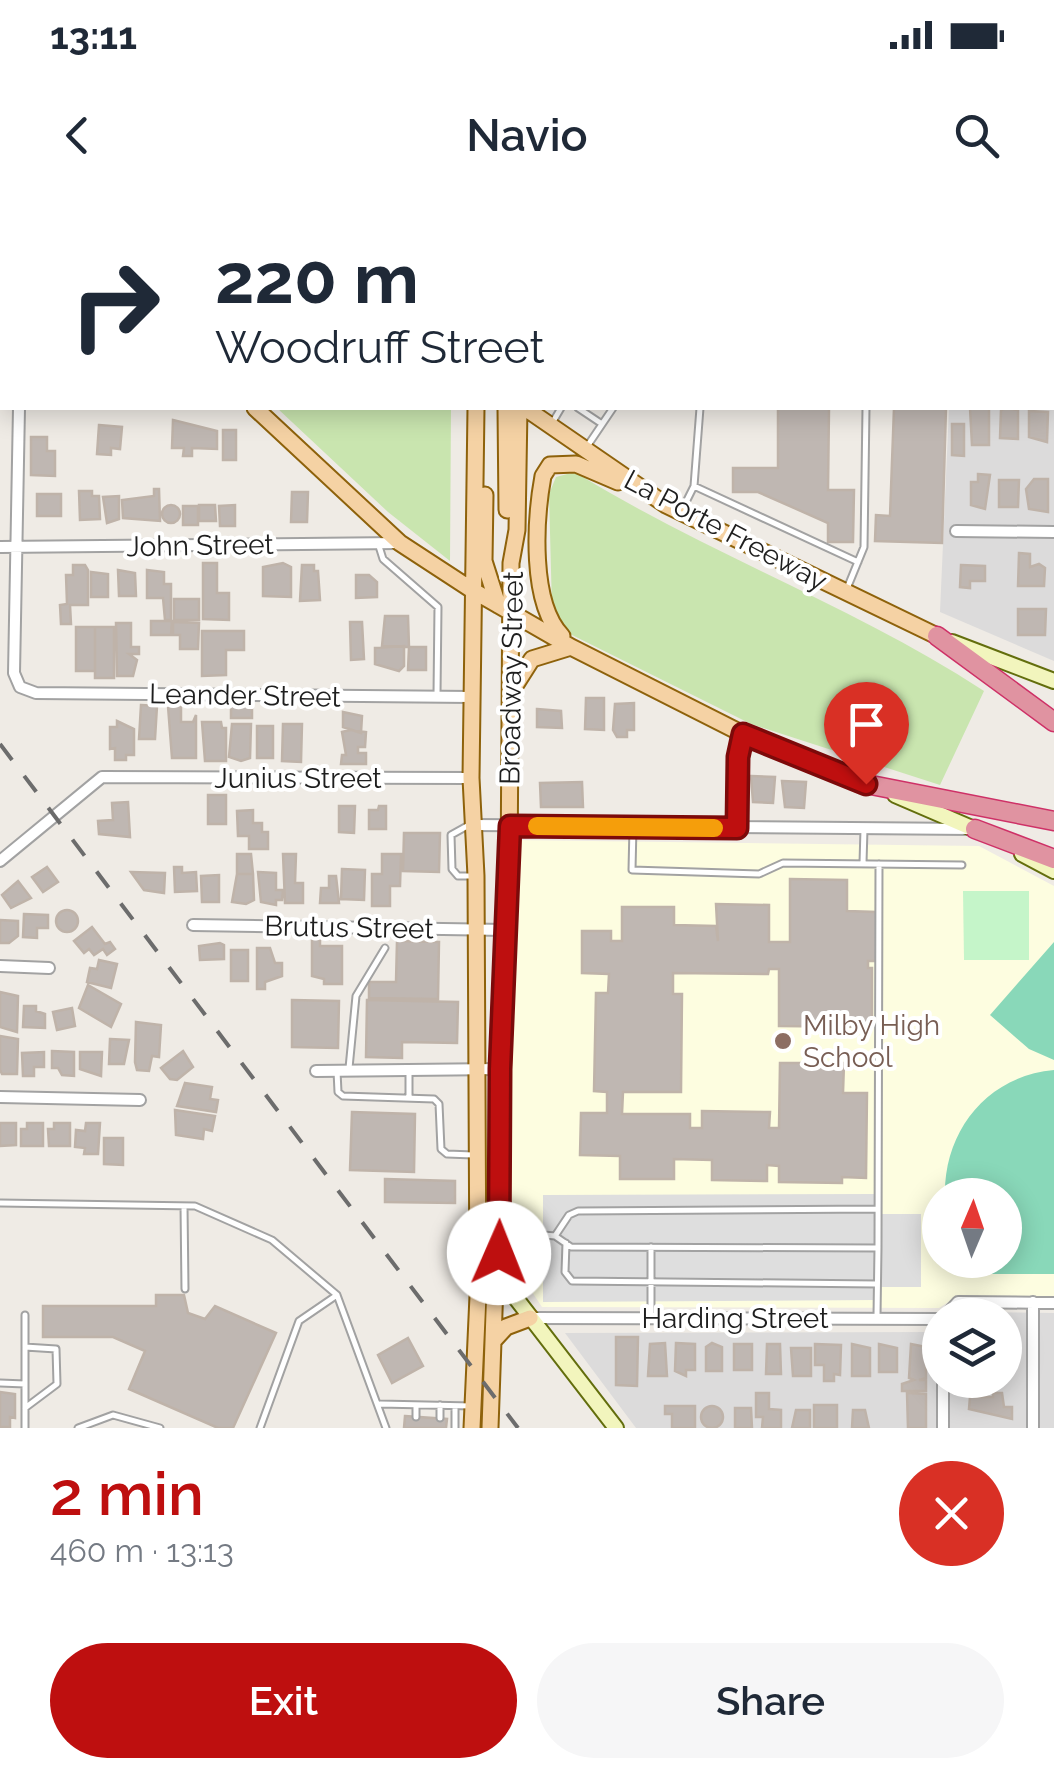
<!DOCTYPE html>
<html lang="en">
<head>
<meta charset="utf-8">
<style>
	body { margin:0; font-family:Raleway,sans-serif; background:#f6f6f7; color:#1f2937; height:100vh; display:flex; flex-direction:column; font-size:38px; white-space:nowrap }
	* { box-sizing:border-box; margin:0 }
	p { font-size:32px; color:#747a83 }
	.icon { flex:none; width:55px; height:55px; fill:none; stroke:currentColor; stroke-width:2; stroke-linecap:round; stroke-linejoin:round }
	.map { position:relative; height:1228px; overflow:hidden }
	.drawer { display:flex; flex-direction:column; background:#fff; flex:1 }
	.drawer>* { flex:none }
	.hud { position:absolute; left:0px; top:0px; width:1055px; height:210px; box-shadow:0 5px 25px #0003; background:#fff; color:#1f2937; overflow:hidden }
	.needle { width:65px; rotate:2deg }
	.buttons { position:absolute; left:922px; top:978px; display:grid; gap:20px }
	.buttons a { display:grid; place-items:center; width:100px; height:100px; border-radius:50%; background:#fff; box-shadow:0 5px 25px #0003; font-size:50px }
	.pin { position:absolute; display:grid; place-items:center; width:85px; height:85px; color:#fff; margin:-102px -42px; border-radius:50% 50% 50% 0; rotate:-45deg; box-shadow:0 0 10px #0007 }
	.pin .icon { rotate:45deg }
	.me { position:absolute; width:110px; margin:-55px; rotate:1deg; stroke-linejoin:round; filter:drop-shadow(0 0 8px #0008) }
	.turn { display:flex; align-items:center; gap:35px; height:210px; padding:0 50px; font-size:45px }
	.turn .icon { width:130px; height:130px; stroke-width:2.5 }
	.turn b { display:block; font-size:70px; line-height:85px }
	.round { display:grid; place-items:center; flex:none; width:105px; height:105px; border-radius:52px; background:#f6f6f7 }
	.head { display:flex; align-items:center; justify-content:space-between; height:170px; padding:0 50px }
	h1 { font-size:60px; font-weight:600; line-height:75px; color:#be0f0f }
	.primary-button { display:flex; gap:20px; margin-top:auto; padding:20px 50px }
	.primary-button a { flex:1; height:115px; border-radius:60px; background:#be0f0f; color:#fff; font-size:40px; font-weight:600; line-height:115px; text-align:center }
	.primary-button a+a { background:#f6f6f7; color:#1f2937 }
	.status { display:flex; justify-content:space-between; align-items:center; height:70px; padding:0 50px; background:#fff; direction:ltr }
	.status svg { height:28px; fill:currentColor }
	header { display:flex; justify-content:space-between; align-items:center; height:130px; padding:0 50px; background:#fff; font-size:45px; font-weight:600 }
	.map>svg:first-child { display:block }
	.residential { fill:#dcdbdb }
	.education { fill:#fdfde0; fill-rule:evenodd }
	.grass { fill:#c9e5af }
	.park { fill:#c5f5c9 }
	.pitch { fill:#89d8b9 }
	.parking { fill:#dedede }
	.building { fill:#bfb7b2; stroke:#bfb3a9; stroke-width:2.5 }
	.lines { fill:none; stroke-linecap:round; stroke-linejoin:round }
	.service-casing { stroke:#a2a2a2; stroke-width:9 }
	.minor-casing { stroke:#a2a2a2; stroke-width:14 }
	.secondary-casing { stroke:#636e0d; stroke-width:18 }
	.primary-casing { stroke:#8e620b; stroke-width:19 }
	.motorway-casing { stroke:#ce3167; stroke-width:21 }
	.service { stroke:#fff; stroke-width:5 }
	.minor { stroke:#fff; stroke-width:10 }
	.secondary { stroke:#f2f5bd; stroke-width:14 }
	.primary { stroke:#f5d2a4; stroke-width:15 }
	.motorway { stroke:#e093a1; stroke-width:18 }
	.rail { stroke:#6c6c6c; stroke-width:4; stroke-dasharray:20 20; stroke-linecap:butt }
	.route-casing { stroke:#7c0a0a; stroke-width:25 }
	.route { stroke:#be0f0f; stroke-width:18 }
	.slow { stroke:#f59e0b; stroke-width:18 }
	.education-dot { fill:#8d6e63; stroke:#fff; stroke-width:4 }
	.labels { text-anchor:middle; stroke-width:8; stroke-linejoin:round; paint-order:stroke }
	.street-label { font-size:28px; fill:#1e1e1e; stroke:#fff }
	.education-label { font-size:28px; fill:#785e54; stroke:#fff; text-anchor:start }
</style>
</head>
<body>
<div class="status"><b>13:11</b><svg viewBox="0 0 49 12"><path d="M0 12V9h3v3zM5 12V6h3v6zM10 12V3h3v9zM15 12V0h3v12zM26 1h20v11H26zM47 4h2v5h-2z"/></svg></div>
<header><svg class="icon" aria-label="back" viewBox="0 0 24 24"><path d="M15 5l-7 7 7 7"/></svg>Navio<svg class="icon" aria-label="search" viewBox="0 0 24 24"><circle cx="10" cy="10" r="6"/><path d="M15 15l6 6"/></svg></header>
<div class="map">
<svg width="1054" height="1228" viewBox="0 0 1054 1228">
	<rect width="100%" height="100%" fill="#efebe5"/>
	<!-- residential -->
	<path class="residential" d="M1054,189V461L940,412L949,208H1052Z
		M970,1112L1054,1113V1228H636L565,1133L930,1132L940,1125V1180H1005V1115H957Z"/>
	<!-- education -->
	<path class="education" d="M513,640L979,646L1054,686V1099L956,1097L939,1108L542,1107L509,1057ZM940,995H1005V1060H940Z"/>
	<!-- grass -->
	<path class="grass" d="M277,208H451L450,361L388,312Z
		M575,272C707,354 854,406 984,491L940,585L751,524L566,432L552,408L549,294L556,277Z"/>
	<!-- park -->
	<path class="park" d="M963,691H1029V760H964Z"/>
	<!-- pitch -->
	<path class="pitch" d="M1054,742V860L1029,849L990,815Z
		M1054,870V1074H956L946,1067V1060H1005V995H945C944,931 987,876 1054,870Z"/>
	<!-- parking -->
	<path class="parking" d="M877,994V1014H921V1087H877L876,1100L543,1102V995Z"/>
	<!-- building -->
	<path class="building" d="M778,208H829L828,290H854L853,342H828V323L758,292H733V268H778Z
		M894,208H946L942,343L875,341L876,315L890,316Z
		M970,208H989V245H972Z
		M1006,208L1018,210V239L1000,238L1001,210Z
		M1029,211L1048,212L1047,242L1029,237Z
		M173,220L217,231V249L192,248V256H183L184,248H172Z
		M952,224H964V256L952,255Z
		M99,225L122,227L120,249L111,248V255L97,254Z
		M223,230H236V260H223Z
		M31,237H47V251H55V276L31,275Z
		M978,274L990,275L985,309L971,305V282H978Z
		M1034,279H1048V312L1029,309L1026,289Z
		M999,280H1019L1018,307H999Z
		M154,289H159L160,321L123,318L122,300L154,296Z
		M79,291H92V296H99L100,319L80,320Z
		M292,292H308L307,322H291Z
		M37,294H61V316H37Z
		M119,296V319L107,323L103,297Z
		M162 314a9 9 0 1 1 18 0a9 9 0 1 1-18 0Z
		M199,305H215L216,321H199Z
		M235,305V326H220L219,306Z
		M183,306H198V325H183Z
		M1019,353L1030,354V367L1039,364L1045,368L1044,386H1018Z
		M203,363H217V393H229V420L203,419Z
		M283,363L291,367V397L263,396V367Z
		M73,365H85L88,370V405H70L71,424H61L60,405L67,404L66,375H73Z
		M302,365H314V371H318L320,400L300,401Z
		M961,365L985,366V381H970V388L960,387Z
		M118,370L135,373L136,396H119Z
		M147,370L164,372V384H171V420H165L163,398H147Z
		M91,372L108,374V397H91Z
		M356,375H369L377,382V397L356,398Z
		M174,399H199V420H174Z
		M1018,409H1046L1045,435H1018Z
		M385,416H408L409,447L382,446Z
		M151,421H172L171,435H151Z
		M173,422L199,423L198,449H180V435H173Z
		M350,422H362L364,459L351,460Z
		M116,423H131V447H139V454H129L137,460L133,476H117Z
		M76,427H95V471H76Z
		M95,427H114V478H95Z
		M202,431H244V450H226V475L202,476Z
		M404,446V466L399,471L375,464V448Z
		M409,447H426V470H408Z
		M586,498H604V530L585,529Z
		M634,503V530H627V537H617L613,530L615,504Z
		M141,505L157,506L155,539H139Z
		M231,505H252V518H231Z
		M168,506H181V522H193L196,515V558H172Z
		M537,509L561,511L562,528L537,527Z
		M343,512L362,516L361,533L343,527Z
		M117,521L134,529V555H126V560H115V548L110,549V527H117Z
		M202,522H221L222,528H226V561H205Z
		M232,524H251L250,558L241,561L229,557Z
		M283,524H302L301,562L282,561Z
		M257,526H273V558H257Z
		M350,530L366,532L365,547H358V553H366V564H341L342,555H346L342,532Z
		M751,576L775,577L773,603L753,602Z
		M782,581L806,582L804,608L785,607Z
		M582,582L583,607H541L540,583Z
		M208,595H226V624H208Z
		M128,602L130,637L99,634L98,621L113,620L112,603Z
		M339,606H355L354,633L339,632Z
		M379,606H386V629H369V610H378Z
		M253,610V623H262V632H268V649H249V636H238L237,611Z
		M404,633H440L439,672L403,671Z
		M237,654H251L253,674H237Z
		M283,654H296L295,683H303V703H285Z
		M382,654H401L400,686H390V706H372V674H382Z
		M47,667L58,682L43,692L32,677Z
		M174,667H182V673L196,672L197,691L175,692Z
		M342,669L365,670L364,700L341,699Z
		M131,672L165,673L164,693L144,690Z
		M258,672L276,673V690H283L282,700H276V705L261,702Z
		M237,674H253L254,700L246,704L232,702Z
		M219,675V702H202L201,676Z
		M329,676H336L339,703H320L321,688H329Z
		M790,679L847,680V711L877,712L876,761H868V768H872V827L779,826V769H769L768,774L673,773V794H682L681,892H623L622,914H690V928H702V911L770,912L769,928H779L780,863H844L843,893H867L866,978L842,977V983L779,982V966L767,965V981L712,980V960L674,959V979H620V956L580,955L581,913H607V892L594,891L596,793H608L609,774L582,773V731H611V741H622V707H674V725L716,726L718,741L716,704L769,705V742H790Z
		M18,681L31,698L11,708L2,695Z
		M56 721a11 11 0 1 1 22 0a11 11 0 1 1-22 0Z
		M24,714L48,715V728H37V738L23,737Z
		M0,720L18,721V736L9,743H0Z
		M92,727L105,744L110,742L115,749L107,755L103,749L94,755L89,749L84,753L74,741Z
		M312,739H320V746H342V784H324V779L312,776Z
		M397,741L439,742L438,799L369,798V782H396Z
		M220,743L224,745V759L200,760L199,746Z
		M257,748H270L275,763H282V776L265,782V789H257Z
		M231,750H248V781H231Z
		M99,760L117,764L111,788L87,782L90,768L97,769Z
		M88,785L121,804L111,827L79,808Z
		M0,792L18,796L17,832L0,827Z
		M292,800L339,801L338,848L292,847Z
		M367,800L458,802L457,843L402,842V858L366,857Z
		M24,806H36V811L45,814V828L23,827Z
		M72,808L75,826L57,830L53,812Z
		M136,822L161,825L159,857L152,856L149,871L137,870L135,862Z
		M0,836L18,839L17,874H2L0,870Z
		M110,839L129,840L124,864H109Z
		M52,851L74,852V876L62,875L58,868H52Z
		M183,851L193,867L177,880L170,879L161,868Z
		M44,852V867H34V876H23L22,853Z
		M80,852H102L101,876L80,869Z
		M185,883L212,887L210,899L218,900L216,912L177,906Z
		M175,910L215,916L212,931L204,929L203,939L176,935Z
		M352,912L415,914L414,972L350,970Z
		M0,923H16V945L0,946Z
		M27,923H43V946H21V929H27Z
		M54,923H70V946H49L48,929H54Z
		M86,923H100L98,954H84L85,948L75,947L76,930L85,931Z
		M104,938H123V965L104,964Z
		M385,979L455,981V1003L385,1002Z
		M156,1095H184L188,1113L205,1119L215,1106L276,1133L233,1228H218L129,1189L145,1151L113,1137H43V1106H156Z
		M616,1137H638L637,1186L616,1185Z
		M408,1138L423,1166L392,1183L378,1155Z
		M665,1143L667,1176H648L650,1144Z
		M676,1143L695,1144V1170H686V1176L675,1171Z
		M712,1143L722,1147V1171H706V1147Z
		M734,1144H752V1170H734Z
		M767,1144H780L781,1174H766Z
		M815,1144L841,1145L840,1175L834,1174V1181H824V1165H815Z
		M852,1144L870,1148V1176H852Z
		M879,1144L897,1148V1172H879Z
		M911,1144L926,1147V1178L919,1180H926V1191H902V1184L914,1180L909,1178Z
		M791,1148H811V1176H793Z
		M0,1192L15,1194V1218L10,1217V1227H0Z
		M756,1193H769V1209L781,1210V1228H762L763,1217H756Z
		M907,1193L926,1194V1228H908Z
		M993,1193H1002L1004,1207H1012V1219L969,1209L970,1197H993Z
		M814,1205H837V1228H814Z
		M701 1217a11 11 0 1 1 22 0a11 11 0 1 1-22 0Z
		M665,1206H695V1228H672V1214H665Z
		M735,1208H751L752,1228H735Z
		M796,1210H810V1228H792Z
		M853,1210H865L869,1228H852Z
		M405,1216L447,1219L446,1228H404Z"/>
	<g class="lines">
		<defs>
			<path id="service" d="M443,0V2
				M383,2V0
				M392,2V0
				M561,2V0
				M609,2V0
				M578,208L602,224
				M551,225L561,208
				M586,248L613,208
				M694,286L700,208
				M682,310L694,286L858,362
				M378,343L383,359L438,407L437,494
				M846,391L864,347L866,208
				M469,625L451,635L452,669L458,676H472
				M633,627L632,670L759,674L783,663L962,665
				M863,663L864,629
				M349,868L356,796L385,748
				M337,871L338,892L343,896L434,899L439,904L441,949L447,954L473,955
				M409,873V897
				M0,1003L195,1006L272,1040L337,1095L386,1228
				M184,1006L185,1089
				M500,1031L555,1036L571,1047L878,1048L879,664
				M555,1036L569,1015L578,1011L878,1009
				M566,1043L565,1072L572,1081L877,1084
				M651,1047V1118
				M25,1115V1228
				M877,1116L878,1048
				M25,1147L56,1149L57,1184L25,1208
				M0,1183L25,1184
				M380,1204L472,1206
				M416,1217V1205
				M440,1218V1205
				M78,1228L113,1215L160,1228
				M260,1228L299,1121L337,1095
				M455,1228V1206"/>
			<path id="minor" d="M743,0V2
				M11,2V0
				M39,2L46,0
				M975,2V0
				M1052,28H1054
				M0,32H2
				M1052,183H1054
				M0,200H2
				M19,208L14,473L20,487L36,493L471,497
				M956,331L1054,332
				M0,347L399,343
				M472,625L971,629
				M737,628V557L743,534
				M0,661L102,577L471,578
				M193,725L506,730
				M0,766L49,768
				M316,871L499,869
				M0,897L140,900
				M946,1115L958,1102L1054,1103
				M530,1118L940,1119
				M943,1180V1228
				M1033,1228V1102"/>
			<path id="secondary" d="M952,442L1054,481
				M895,595L981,632
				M1022,654L1054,671
				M498,1075L616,1228"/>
			<path id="primary" d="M62,0L65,2
				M316,0L318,2
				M476,2V0
				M515,2V0
				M255,208L400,343L472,390L571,447L743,534L866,584
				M506,208L507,310
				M525,208L666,305L937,436
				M485,295L484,361L498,405
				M562,436C530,403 535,320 543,276L550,265L576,264L618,282
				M511,492L532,459L571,447
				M495,1139L506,1127L530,1118
				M472,1228L478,1096L476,676L471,578L476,208
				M490,1228L509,678L511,363L517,330L519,208"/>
			<path id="motorway" d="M937,436L1054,522
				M866,584L1054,621
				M975,629L1054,659"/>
		</defs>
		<!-- service casing -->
		<use href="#service" class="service-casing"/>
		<!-- minor casing -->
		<use href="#minor" class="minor-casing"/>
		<!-- secondary casing -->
		<use href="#secondary" class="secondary-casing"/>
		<!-- primary casing -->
		<use href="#primary" class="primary-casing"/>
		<!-- motorway casing -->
		<use href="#motorway" class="motorway-casing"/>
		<!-- service -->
		<use href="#service" class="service"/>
		<!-- minor -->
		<use href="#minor" class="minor"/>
		<!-- secondary -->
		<use href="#secondary" class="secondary"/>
		<!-- primary -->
		<use href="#primary" class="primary"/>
		<!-- motorway -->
		<use href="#motorway" class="motorway"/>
		<!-- rail -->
		<path class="rail" d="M0,544L518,1228"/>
	</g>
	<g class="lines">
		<defs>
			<path id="route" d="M499,1053L500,869L510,626L737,628L738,557L743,534L866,584"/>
		</defs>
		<!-- route casing -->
		<use href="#route" class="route-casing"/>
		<!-- route -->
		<use href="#route" class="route"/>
		<!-- slow -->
		<path class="slow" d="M537,626L714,628"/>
	</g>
	<!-- markers -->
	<circle class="education-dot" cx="783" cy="841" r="10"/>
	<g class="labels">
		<!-- street labels -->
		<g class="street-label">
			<text transform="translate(726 330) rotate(28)" y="10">La Porte Freeway</text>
			<text transform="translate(200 345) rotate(-1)" y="10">John Street</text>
			<text transform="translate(511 478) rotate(-89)" y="10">Broadway Street</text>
			<text transform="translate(245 495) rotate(1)" y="10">Leander Street</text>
			<text x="298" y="588">Junius Street</text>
			<text transform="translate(349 727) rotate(1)" y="10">Brutus Street</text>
			<text x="735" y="1128">Harding Street</text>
		</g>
		<!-- education labels -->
		<g class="education-label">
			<text x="803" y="835">Milby High<tspan x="803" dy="32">School</tspan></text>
		</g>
	</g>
</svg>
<div class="buttons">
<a><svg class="needle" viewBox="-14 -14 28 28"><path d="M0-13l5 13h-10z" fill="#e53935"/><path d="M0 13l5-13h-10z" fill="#747a83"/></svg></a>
<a><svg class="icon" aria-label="layers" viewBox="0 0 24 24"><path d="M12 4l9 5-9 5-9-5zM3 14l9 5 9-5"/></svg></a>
</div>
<div class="pin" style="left:866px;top:584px;background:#d93025"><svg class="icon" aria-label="arrive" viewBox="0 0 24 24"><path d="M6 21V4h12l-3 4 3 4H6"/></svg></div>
<svg class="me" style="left:499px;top:1053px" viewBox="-20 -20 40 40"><circle r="19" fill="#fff"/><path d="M0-13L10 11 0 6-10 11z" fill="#be0f0f"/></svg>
<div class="hud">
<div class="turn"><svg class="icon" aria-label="right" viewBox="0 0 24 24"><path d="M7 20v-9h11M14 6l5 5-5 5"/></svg><div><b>220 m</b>Woodruff Street</div></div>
</div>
</div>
<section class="drawer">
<div class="head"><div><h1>2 min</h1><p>460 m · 13:13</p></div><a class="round" style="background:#d93025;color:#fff"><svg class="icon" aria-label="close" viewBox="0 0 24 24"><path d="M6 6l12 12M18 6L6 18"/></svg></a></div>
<div class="primary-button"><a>Exit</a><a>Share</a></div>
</section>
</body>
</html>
